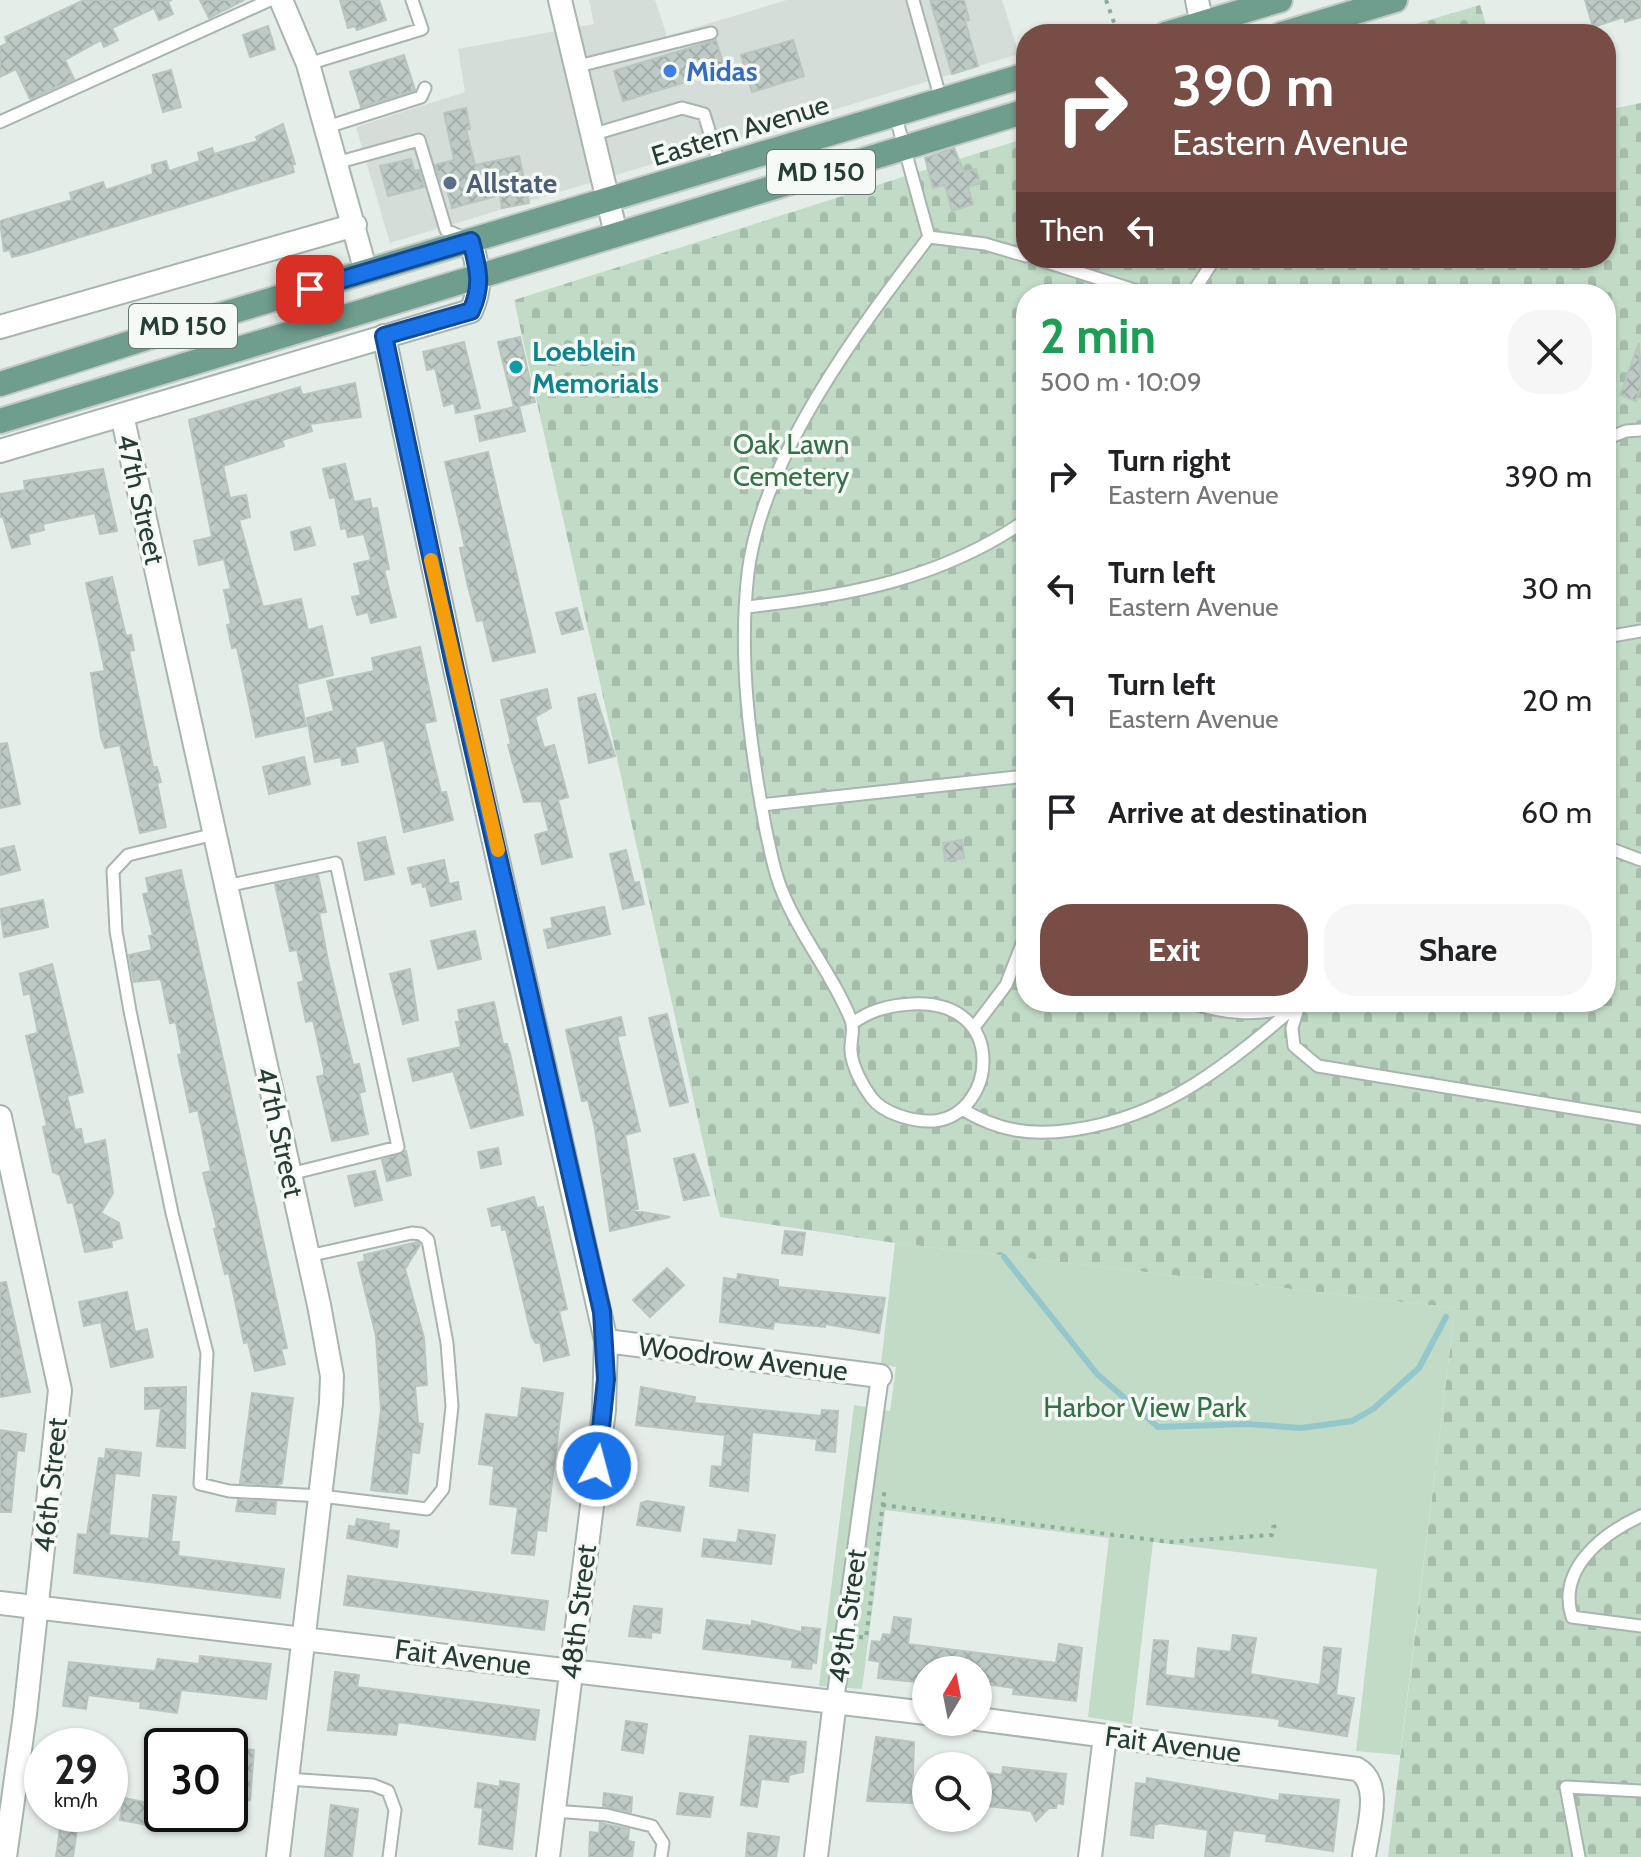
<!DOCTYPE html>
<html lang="en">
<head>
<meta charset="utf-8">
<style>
	body { margin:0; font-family:Cabin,sans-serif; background:#f6f6f6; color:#202124; height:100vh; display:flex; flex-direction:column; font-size:30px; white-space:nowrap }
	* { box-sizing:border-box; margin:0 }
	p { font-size:26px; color:#757577 }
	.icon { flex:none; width:44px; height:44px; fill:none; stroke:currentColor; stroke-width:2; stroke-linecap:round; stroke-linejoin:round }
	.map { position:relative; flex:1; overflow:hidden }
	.sheet { position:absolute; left:1016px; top:284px; width:600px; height:728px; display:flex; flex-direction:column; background:#fff; border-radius:32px; box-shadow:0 2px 6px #0004 }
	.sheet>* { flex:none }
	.top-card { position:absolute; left:1016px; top:24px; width:600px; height:244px; border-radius:32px; box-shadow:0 2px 6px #0004; background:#784d45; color:#fff; overflow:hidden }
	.needle { width:52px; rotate:10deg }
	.controls { position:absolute; left:912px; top:1656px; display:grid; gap:16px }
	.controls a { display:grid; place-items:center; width:80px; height:80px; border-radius:50%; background:#fff; box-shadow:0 2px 6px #0004; font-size:40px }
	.speed { position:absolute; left:24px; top:1728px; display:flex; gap:16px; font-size:40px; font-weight:700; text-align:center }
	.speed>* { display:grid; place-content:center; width:104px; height:104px; border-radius:50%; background:#fff; box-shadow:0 2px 6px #0004; line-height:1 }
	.speed small { font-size:20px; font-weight:400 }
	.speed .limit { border:4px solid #111; border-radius:12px; background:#fff; color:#111 }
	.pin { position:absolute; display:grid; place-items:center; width:68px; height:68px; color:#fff; margin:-34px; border-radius:16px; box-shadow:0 4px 12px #0006 }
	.me { position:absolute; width:88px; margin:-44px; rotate:7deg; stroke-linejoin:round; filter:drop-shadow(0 0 6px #0008) }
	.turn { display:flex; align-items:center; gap:28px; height:168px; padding:0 24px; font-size:36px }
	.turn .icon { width:104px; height:104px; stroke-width:2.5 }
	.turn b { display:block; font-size:56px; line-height:68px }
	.then { display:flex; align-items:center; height:76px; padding:0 24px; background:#0003; gap:16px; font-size:30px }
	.round { display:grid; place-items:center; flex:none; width:84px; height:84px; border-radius:32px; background:#f6f6f6 }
	.head { display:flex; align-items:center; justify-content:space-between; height:136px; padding:0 24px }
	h1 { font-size:48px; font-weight:700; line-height:60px; color:#1e9e55 }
	.button { display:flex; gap:16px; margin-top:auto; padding:16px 24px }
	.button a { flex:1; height:92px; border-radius:32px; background:#784d45; color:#fff; font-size:32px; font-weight:700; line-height:92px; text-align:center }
	.button a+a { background:#f6f6f6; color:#202124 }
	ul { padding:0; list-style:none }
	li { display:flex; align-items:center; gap:24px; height:112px; padding:0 24px }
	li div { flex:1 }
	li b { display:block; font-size:30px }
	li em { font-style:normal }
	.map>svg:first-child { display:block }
	.built { fill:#d4ddd8 }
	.cemetery { fill:url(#cemetery-stones); fill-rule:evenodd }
	.green { fill:#c1dbc6 }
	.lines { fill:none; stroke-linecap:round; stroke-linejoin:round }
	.stream { stroke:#94c7cb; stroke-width:6 }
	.building { fill:url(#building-cross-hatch); stroke:#b8c6bf; stroke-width:2 }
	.service-casing { stroke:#a8b5af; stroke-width:15 }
	.pedestrian-casing { stroke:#a8b5af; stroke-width:20 }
	.minor-casing { stroke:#a8b5af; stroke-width:26 }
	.primary-casing { stroke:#c2c9c6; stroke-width:28 }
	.path { stroke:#89ad9f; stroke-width:4; stroke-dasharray:4 6; stroke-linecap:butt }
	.service { stroke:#fff; stroke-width:11 }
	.pedestrian { stroke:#fff; stroke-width:16 }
	.minor { stroke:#fff; stroke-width:22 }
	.primary { stroke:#6f9d8e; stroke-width:24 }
	.route-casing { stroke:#114b97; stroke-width:20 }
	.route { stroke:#1a73e8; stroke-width:14 }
	.slow { stroke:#f59e0b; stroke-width:14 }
	.shop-dot { fill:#3f7fe0; stroke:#f6faf7; stroke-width:3 }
	.service-dot { fill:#5c6f8a; stroke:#f6faf7; stroke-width:3 }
	.culture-dot { fill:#0f9aa8; stroke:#f6faf7; stroke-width:3 }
	.labels { text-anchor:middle; stroke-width:7; stroke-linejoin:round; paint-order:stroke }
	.shield { fill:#f6faf7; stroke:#64766f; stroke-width:2 }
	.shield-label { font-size:26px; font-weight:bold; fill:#263d35 }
	.shop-label { font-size:28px; font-weight:bold; fill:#366cbe; stroke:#f6faf7; text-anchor:start }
	.street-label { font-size:28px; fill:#263d35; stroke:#f6faf7 }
	.service-label { font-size:28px; font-weight:bold; fill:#4e5e75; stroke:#f6faf7; text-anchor:start }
	.culture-label { font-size:28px; font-weight:bold; fill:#0d838f; stroke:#f6faf7; text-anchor:start }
	.park-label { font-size:28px; fill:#357047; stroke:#f6faf7 }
</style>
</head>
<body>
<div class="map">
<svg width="1641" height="1857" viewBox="0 0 1641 1857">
	<defs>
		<pattern id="cemetery-stones" width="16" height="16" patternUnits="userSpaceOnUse" patternTransform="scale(2)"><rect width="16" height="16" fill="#c1dbc6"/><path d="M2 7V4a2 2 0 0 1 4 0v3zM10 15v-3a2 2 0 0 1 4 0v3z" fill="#a6bdab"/></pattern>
		<pattern id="building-cross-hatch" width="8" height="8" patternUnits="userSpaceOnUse" patternTransform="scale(2)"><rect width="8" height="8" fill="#becac5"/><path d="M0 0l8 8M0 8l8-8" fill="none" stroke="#a3aeaa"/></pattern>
	</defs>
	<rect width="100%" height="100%" fill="#e5ede9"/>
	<!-- built -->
	<path class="built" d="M589,0H655L667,36L787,0H1002L1019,54L390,243L356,127L465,92L458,49L594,24Z"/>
	<!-- cemetery -->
	<path class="cemetery" d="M1480,5L1489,34H1381Z
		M1641,103V1857H1388L1455,1308L895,1243L720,1217L514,300L1026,138V258H1606V110ZM1026,294H1606V1002H1026Z"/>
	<!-- green -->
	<path class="green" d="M895,1243L1455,1308L1400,1755L1356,1751L1377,1569L1153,1542L1132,1724L1088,1717L1109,1538L885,1510L862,1689L819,1686L854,1405L890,1411L896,1367L881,1364Z"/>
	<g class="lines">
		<!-- stream -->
		<path class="stream" d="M1004,1257L1097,1374L1158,1427L1247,1424L1301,1428L1352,1421L1373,1409L1419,1368L1446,1317"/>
	</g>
	<!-- building -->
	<path class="building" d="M84,0H171L168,2L173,14L159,20L154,8L112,28L118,40L104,47L101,40L65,60L74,79L30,99L16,69L0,77V47L7,43L5,37Z
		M200,0H244L209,18Z
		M340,0H379L386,20L357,30L355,26L348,28Z
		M930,0H964L969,20L965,21L978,66L952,74Z
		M1585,0H1641V17L1625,22L1624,17L1593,27Z
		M268,26L275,49L250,57L243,35Z
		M716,40L725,70L623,101L614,71Z
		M793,40L804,76L752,92L741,55Z
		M404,55L415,90L361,107L350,72Z
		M171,70L181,107L163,112L153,75Z
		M466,108L470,129L466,130L475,165L519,156L529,203L502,208L500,195L452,208L445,182L441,183L435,165L454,160L444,113Z
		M283,124L295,164L292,165L294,172L28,253L12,257L10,250L4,251L0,221L72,200L70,193L103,182L106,190L153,174L152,165L166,161L169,171L200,161L198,153L212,148L214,154L258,141L256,137Z
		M954,148L964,172L976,169L980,183L968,187L973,204L952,211L945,185L933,188L925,158Z
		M411,159L414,171L419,170L424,187L388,196L380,166Z
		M520,337L535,402L519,406L525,431L480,441L475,416L514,407L498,342Z
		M464,342L480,408L456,413L454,403L444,406L435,368L427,370L423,352Z
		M1639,343L1641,387L1636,401L1620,395Z
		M355,383L361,417L310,424L312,431L282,440L284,446L223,466L230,498L246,495L250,517L239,520L263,607L301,599L308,630L322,626L333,675L297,684L306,726L256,737L237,647L232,648L227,625L231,624L224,590L231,589L224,559L199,565L194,541L212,537L189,420L300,387L302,395Z
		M488,452L535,652L493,661L483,620L477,621L467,582L460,548L465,547L445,462Z
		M345,464L354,502L370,499L372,509L377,508L389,569L384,570L396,617L371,623L368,612L357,615L352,597L361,595L354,564L371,560L364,534L348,537L346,528L341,529L335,497L330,498L323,469Z
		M103,469L117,531L100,534L95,513L43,524L44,530L28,534L30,544L12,548L3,517H0V494L25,490L24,481Z
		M310,527L315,545L295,550L291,532Z
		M112,577L126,636L131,635L134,650L129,651L153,767H157L161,782L157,783L166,827L140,833L120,745L105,748L101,737L91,673L105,671L86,583Z
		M577,608L583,629L562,634L556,613Z
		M420,647L436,721L424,723L441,793L446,792L453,820L404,832L384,740L355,747L358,762L342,765L341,757L315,762L307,718L334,711L327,681L374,671L372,658Z
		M547,689L551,708L535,717L544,748L554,745L568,797L558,800L572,857L542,864L535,835L549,831L541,801L524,802L508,745L511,744L501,700Z
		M595,694L615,756L589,763L578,698Z
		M7,743L20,804L0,808V744Z
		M304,757L310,784L269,794L263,767Z
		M385,837L394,874L365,880L358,843Z
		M962,840L964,858L945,861L943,843Z
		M14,846L20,870L0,875V849Z
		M626,850L634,883L639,882L644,904L623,909L610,854Z
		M444,860L449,884L458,882L461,899L431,906L426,886L423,887L422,882L412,884L408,868Z
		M181,870L287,1348L281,1349L285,1364L255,1371L248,1342L244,1343L229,1273L225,1274L214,1229L217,1228L203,1173L211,1171L198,1110L190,1112L178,1055L182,1054L176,1022L170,1023L161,979L134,982L129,955L152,950L149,936L153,935L143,894L149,893L146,878Z
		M318,875L326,912L319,913L328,961L353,1065L359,1064L365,1091L359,1093L368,1134L339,1140L332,1141L317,1077L324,1075V1069L313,1020L306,1022L298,983L304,981L297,950L290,951L275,884Z
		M43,900L48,927L4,937L0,909Z
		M604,907L610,934L548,948L544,930L553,928L551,918Z
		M475,931L481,959L438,969L431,941Z
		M52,964L83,1092L67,1096L75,1130L81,1129L84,1145L105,1140L113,1193L101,1213L119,1223L122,1238L111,1241L112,1247L85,1252L73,1202L68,1203L60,1175L53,1172L43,1127L47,1126L26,1036L38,1033L30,993L24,995L20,974Z
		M410,969L418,1020L403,1024L390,974Z
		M494,1002L503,1044H507L510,1053L523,1115L471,1128L453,1071L413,1081L408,1059L461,1047L456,1022H460L458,1010Z
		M667,1014L688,1102L670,1106L649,1018Z
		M621,1017L625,1035L617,1036L640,1131L625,1135L638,1209L631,1210L670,1217L610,1231L595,1129L588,1100L582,1101L566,1030Z
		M498,1148L501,1164L481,1168L478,1152Z
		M406,1151L411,1175L387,1181L382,1160Z
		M694,1154L709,1195L684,1200L674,1159Z
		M375,1171L382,1200L355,1206L348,1176Z
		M534,1197L537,1208L543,1207L567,1309L559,1311L569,1355L544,1361L540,1342L536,1343L532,1337L506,1229L502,1230L501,1224L492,1226L488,1209Z
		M785,1231L805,1233L802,1255L782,1253Z
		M418,1242L420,1245L405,1269L424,1338L427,1385L415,1386L418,1423L423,1424L419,1453L412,1452L407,1494L371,1490L381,1410L376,1336L358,1263L365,1261L364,1255Z
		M667,1268L684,1285L650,1317L633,1300Z
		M738,1274L778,1280V1287L885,1298L879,1333L825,1324V1327L774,1322L773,1329L720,1322L724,1278L737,1280Z
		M6,1282L30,1392L0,1397V1283Z
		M127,1292L135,1332L147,1329L153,1357L111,1367L101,1322L84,1326L79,1302Z
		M186,1387L185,1448L157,1446L161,1408L145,1409V1388Z
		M641,1387L695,1397L694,1403L821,1416L822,1410L838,1411L835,1452L816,1450L817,1439L752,1432L748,1491L710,1486L712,1466L722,1467L725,1435L636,1425Z
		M522,1388L563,1393L546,1531L537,1530L534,1555L512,1553L518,1507L490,1504L494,1466L479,1464L486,1414L518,1418Z
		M252,1393L293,1398L282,1483L278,1485L240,1483Z
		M0,1430L26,1434L24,1451L17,1450L11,1512H0Z
		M106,1449L141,1453L139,1476L115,1473L109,1535L149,1539L153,1495L176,1497L171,1542H179L178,1556L284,1569L280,1598L74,1573L78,1534L87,1535L99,1458L105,1459Z
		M238,1500L276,1502L275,1514L236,1511Z
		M647,1501L684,1507L680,1531L637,1525L641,1503Z
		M357,1519L389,1524L388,1530L399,1531L397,1547L347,1538L349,1526L355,1527Z
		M739,1530L775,1535L771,1564L702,1556L704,1539L737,1543Z
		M348,1576L548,1601L544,1630L344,1605Z
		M634,1606L662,1609L660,1633L651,1632V1638L629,1636Z
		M894,1617L911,1619L908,1644L1056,1663L1059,1644L1082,1648L1076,1701L1013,1694L1014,1688L978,1683V1670H926V1683L878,1678L880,1662L869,1660L872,1641L881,1642L883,1634L891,1635Z
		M707,1620L752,1626V1621L796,1631L802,1632V1627L820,1629L816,1663L812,1662L811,1669L792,1667L793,1660L703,1649Z
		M1233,1635L1256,1638L1250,1674L1320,1685L1324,1647L1341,1649L1336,1695L1354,1698L1347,1736L1279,1726L1280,1719L1147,1704L1154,1640L1168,1641L1165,1675L1195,1679L1198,1648L1231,1652Z
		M200,1656L271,1664L266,1699L181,1690L177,1713L140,1708L141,1702L88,1695L86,1709L63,1706L69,1662L155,1671L158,1659L199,1664Z
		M335,1672L359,1675L357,1687L539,1710L535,1740L398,1722L396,1735L328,1730Z
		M626,1721L647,1724L643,1753L622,1750Z
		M750,1736L806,1742L803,1772L789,1775L788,1782L761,1779L757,1807L741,1805Z
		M876,1737L914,1742L912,1803L867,1801Z
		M232,1747L254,1750L250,1800L245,1802L230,1800Z
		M1003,1767L1066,1774L1063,1804L1057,1803L1056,1808H1049L1036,1821L1031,1811L978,1805L980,1772L1002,1775Z
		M1147,1778L1279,1801L1280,1794L1339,1800L1333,1851L1266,1841L1267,1834L1233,1830L1229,1857H1205L1208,1830L1160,1823L1154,1825L1153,1838L1131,1835L1136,1783L1146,1784Z
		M500,1781L519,1784L512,1849L479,1844L483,1808L475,1807L478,1783L500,1787Z
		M604,1793L632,1797L631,1812L603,1806Z
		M680,1793L713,1797L710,1817L677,1814Z
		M124,1798L149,1803L148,1809L160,1810L159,1827L120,1820Z
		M331,1805L358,1809L352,1857H325Z
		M62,1814H79L73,1857H56Z
		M600,1823L629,1829L628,1841L634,1842L632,1857H589L590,1832L599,1833Z
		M748,1833L779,1837L776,1857L746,1856Z"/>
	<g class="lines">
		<defs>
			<path id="service" d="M913,0L941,100
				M308,64L422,29L412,0
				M574,67L711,33
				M895,114L929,237L985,244L1026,256
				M0,122L270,0
				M327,127L421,97L425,88
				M591,135L682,108L704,114L720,167
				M336,163L419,140L446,230L466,239
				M1034,258L1147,294
				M1192,294L1215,258
				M1606,439L1626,431L1641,430
				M747,607C848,596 941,579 1026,520
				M1606,637L1641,631
				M761,805L1026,776
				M215,834L128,855L113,871L116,931L130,1011L172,1213L207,1353L200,1484L229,1491L321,1496L427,1509L443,1489L452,1406L447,1343L428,1240L421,1234L412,1233L308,1256
				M1606,847L1641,860
				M226,886L336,863L398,1147L290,1174
				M1188,1002C1226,1014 1256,1017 1294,1006
				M1300,1002L1292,1028L1294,1046L1318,1066L1641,1119
				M853,1023C870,1010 890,1005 912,1004C1010,999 996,1115 934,1121C914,1122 883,1114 871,1097C862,1085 852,1066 851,1051C850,1041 855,1030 851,1020C834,977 803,940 785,898C775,876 771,854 766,831C750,747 738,659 748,573C762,457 860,327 929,237
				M975,1026L1006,985L1026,934
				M962,1109C998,1131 1031,1136 1072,1130C1166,1117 1228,1064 1298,1004
				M1641,1516C1602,1534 1557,1569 1572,1617L1641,1626
				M288,1779L373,1785L388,1791L395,1810L389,1857
				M554,1811L607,1815L652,1826L663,1843L661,1857
				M1579,1857L1566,1787L1641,1791"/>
			<path id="pedestrian" d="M835,1701L880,1376"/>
			<path id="minor" d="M281,0L308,64L366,272
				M560,0L616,234
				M1197,0L1204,34
				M0,327L355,225
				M384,336L455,669L606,1341L604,1410L548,1857
				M122,415L319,1305L332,1376L331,1403L278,1857
				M0,451L471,311C483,285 478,268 471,241
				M0,1117L60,1390L25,1714L5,1857
				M606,1341L880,1376
				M0,1603L926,1713
				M978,1719L1357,1769C1384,1784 1367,1831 1364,1857
				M816,1857L835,1701
				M1090,1857L1105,1736"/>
			<path id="primary" d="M1166,34L1280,0
				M1282,34L1395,0
				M0,384L197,322L1026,75
				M0,421L1026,111"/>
		</defs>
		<!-- service casing -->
		<use href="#service" class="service-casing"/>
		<!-- pedestrian casing -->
		<use href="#pedestrian" class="pedestrian-casing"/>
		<!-- minor casing -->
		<use href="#minor" class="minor-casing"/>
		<!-- primary casing -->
		<use href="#primary" class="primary-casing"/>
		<!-- path -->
		<path class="path" d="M1106,0L1116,28
			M882,1505L1169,1542L1272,1535L1273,1527L1278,1525
			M859,1637L866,1638L885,1487"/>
		<!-- service -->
		<use href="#service" class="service"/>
		<!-- pedestrian -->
		<use href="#pedestrian" class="pedestrian"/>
		<!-- minor -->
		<use href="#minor" class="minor"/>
		<!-- primary -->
		<use href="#primary" class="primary"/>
	</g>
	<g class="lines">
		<defs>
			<path id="route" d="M310,289L471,241C478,268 483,285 471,311L384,336L455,669L602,1312L606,1379L597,1466"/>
		</defs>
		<!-- route casing -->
		<use href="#route" class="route-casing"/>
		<!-- route -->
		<use href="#route" class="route"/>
		<!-- slow -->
		<path class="slow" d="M431,560L498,850"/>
	</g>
	<!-- markers -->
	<circle class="shop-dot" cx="670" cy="71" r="8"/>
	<circle class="service-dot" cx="450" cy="183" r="8"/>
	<circle class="culture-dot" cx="516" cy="367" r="8"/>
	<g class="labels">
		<!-- shield labels -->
		<g class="shield">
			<rect x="767" y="150" width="108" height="44" rx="6"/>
			<rect x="129" y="304" width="108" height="44" rx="6"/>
		</g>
		<g class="shield-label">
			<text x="821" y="181">MD 150</text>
			<text x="183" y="335">MD 150</text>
		</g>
		<!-- shop labels -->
		<g class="shop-label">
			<text x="686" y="81">Midas</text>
		</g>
		<!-- street labels -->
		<g class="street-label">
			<text transform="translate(740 130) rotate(-17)" y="10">Eastern Avenue</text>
			<text transform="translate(141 499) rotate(77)" y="10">47th Street</text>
			<text transform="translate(280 1132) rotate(77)" y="10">47th Street</text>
			<text transform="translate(743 1358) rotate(7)" y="10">Woodrow Avenue</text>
			<text transform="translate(50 1485) rotate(-84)" y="10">46th Street</text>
			<text transform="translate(578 1612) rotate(-83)" y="10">48th Street</text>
			<text transform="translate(847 1616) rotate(-82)" y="10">49th Street</text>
			<text transform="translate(463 1657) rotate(7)" y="10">Fait Avenue</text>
			<text transform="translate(1173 1744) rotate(7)" y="10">Fait Avenue</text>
		</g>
		<!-- service labels -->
		<g class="service-label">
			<text x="466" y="193">Allstate</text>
		</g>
		<!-- culture labels -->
		<g class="culture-label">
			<text x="532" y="361">Loeblein<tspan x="532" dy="32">Memorials</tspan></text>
		</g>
		<!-- park labels -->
		<g class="park-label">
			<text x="791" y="454">Oak Lawn<tspan x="791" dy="32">Cemetery</tspan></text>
			<text x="1145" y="1417">Harbor View Park</text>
		</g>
	</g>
</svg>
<div class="controls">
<a><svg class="needle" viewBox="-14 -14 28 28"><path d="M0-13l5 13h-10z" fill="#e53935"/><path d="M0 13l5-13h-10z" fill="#757577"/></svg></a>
<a><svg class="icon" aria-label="search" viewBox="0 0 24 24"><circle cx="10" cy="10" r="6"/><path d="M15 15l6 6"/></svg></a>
</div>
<div class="speed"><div>29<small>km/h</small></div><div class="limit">30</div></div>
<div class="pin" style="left:310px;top:289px;background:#d93025"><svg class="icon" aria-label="arrive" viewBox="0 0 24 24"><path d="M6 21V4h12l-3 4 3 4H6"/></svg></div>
<svg class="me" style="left:597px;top:1466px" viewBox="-20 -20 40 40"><circle r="17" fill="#1a73e8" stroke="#fff" stroke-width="3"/><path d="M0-11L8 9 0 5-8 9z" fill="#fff"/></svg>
<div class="top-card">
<div class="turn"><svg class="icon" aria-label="right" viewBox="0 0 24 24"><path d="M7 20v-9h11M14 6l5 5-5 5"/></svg><div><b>390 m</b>Eastern Avenue</div></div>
<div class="then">Then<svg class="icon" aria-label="left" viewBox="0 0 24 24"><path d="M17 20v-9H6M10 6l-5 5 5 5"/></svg></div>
</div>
<section class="sheet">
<div class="head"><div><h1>2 min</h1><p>500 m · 10:09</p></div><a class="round"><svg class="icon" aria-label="close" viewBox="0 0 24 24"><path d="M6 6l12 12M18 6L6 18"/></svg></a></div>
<ul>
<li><svg class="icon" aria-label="right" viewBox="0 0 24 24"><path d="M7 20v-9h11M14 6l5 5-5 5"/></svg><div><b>Turn right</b><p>Eastern Avenue</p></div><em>390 m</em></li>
<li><svg class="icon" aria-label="left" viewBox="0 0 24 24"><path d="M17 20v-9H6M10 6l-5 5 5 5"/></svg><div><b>Turn left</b><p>Eastern Avenue</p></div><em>30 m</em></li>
<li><svg class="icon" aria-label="left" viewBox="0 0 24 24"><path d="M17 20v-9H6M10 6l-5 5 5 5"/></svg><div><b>Turn left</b><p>Eastern Avenue</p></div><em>20 m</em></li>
<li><svg class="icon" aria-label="arrive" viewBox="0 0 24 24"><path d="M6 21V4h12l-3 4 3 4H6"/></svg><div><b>Arrive at destination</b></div><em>60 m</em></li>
</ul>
<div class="button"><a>Exit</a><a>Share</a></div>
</section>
</div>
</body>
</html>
